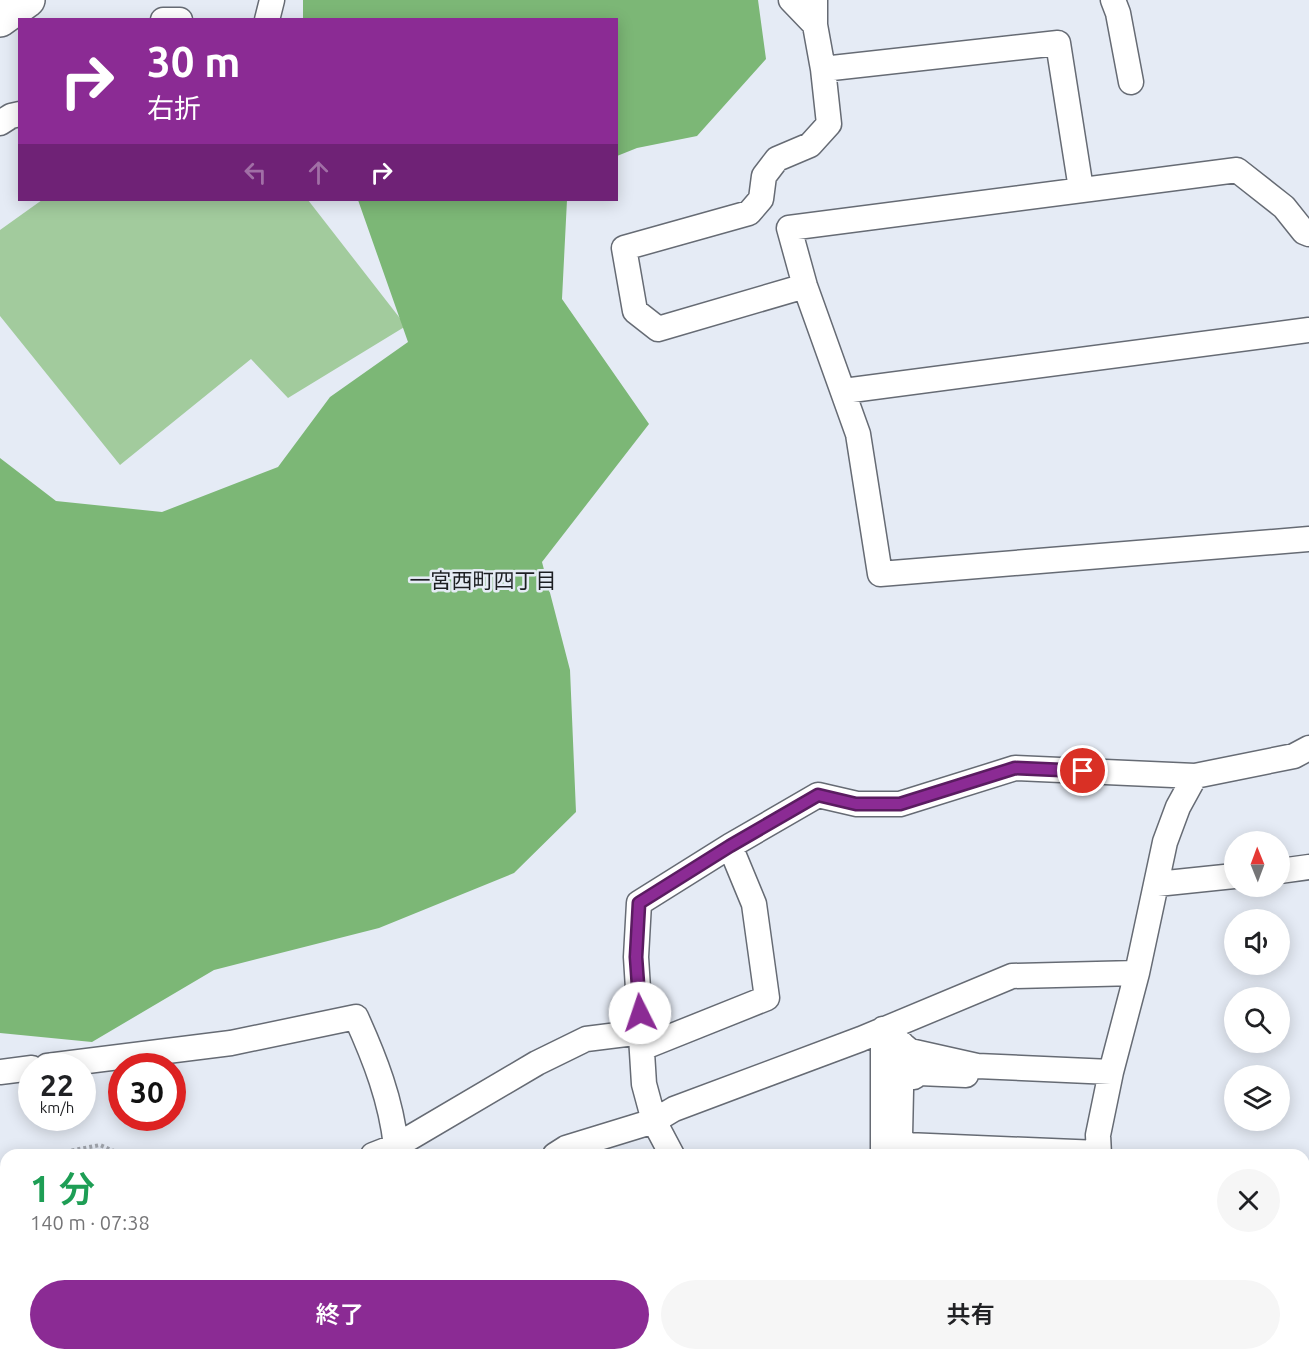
<!DOCTYPE html>
<html lang="ja">
<head>
<meta charset="utf-8">
<style>
	body { margin:0; font-family:Ubuntu,"Noto Sans JP",sans-serif; background:#f6f6f6; color:#202124; height:100vh; display:flex; flex-direction:column; font-size:22px; white-space:nowrap }
	* { box-sizing:border-box; margin:0 }
	p { font-size:20px; color:#757577 }
	.icon { flex:none; width:33px; height:33px; fill:none; stroke:currentColor; stroke-width:2; stroke-linecap:round; stroke-linejoin:round }
	.map { position:relative; flex:1; overflow:hidden }
	.details { position:absolute; left:0px; top:1149px; width:1310px; height:212px; display:flex; flex-direction:column; background:#fff; border-radius:18px 18px 0 0; box-shadow:0 3px 15px #0003 }
	.details>* { flex:none }
	.hud { position:absolute; left:18px; top:18px; width:600px; height:183px; border-radius:0px; box-shadow:0 3px 15px #0003; background:#8b2b94; color:#fff; overflow:hidden }
	.needle { width:39px; rotate:359deg }
	.buttons { position:absolute; left:1224px; top:831px; display:grid; gap:12px }
	.buttons a { display:grid; place-items:center; width:66px; height:66px; border-radius:50%; background:#fff; box-shadow:0 3px 15px #0003; font-size:30px }
	.speed { position:absolute; left:18px; top:1053px; display:flex; gap:12px; font-size:30px; font-weight:700; text-align:center }
	.speed>* { display:grid; place-content:center; width:78px; height:78px; border-radius:50%; background:#fff; box-shadow:0 3px 15px #0003; line-height:1 }
	.speed small { font-size:15px; font-weight:400 }
	.speed .limit { border:9px solid #d22; background:#fff; color:#111 }
	.pin { position:absolute; display:grid; place-items:center; width:51px; height:51px; color:#fff; margin:-26px; border:3px solid #fff; border-radius:50%; box-shadow:0 2px 6px #0007 }
	.me { position:absolute; width:66px; margin:-33px; rotate:356deg; stroke-linejoin:round; filter:drop-shadow(0 0 4px #0008) }
	.turn { display:flex; align-items:center; gap:21px; height:126px; padding:0 30px; font-size:27px }
	.turn .icon { width:78px; height:78px; stroke-width:2.5 }
	.turn b { display:block; font-size:42px; line-height:51px }
	.lanes { display:flex; align-items:center; height:57px; padding:0 30px; background:#0003; justify-content:center; gap:30px; direction:ltr }
	.lanes .off { opacity:.35 }
	.round { display:grid; place-items:center; flex:none; width:63px; height:63px; border-radius:32px; background:#f6f6f6 }
	.head { display:flex; align-items:center; justify-content:space-between; height:102px; padding:0 30px }
	h1 { font-size:36px; font-weight:600; line-height:45px; color:#1e9e55 }
	.action { display:flex; gap:12px; margin-top:auto; padding:12px 30px }
	.action a { flex:1; height:69px; border-radius:36px; background:#8b2b94; color:#fff; font-size:24px; font-weight:600; line-height:69px; text-align:center }
	.action a+a { background:#f6f6f6; color:#202124 }
	.map>svg:first-child { display:block }
	.green { fill:#a2cb9d }
	.forest { fill:#7cb776 }
	.lines { fill:none; stroke-linecap:round; stroke-linejoin:round }
	.street-casing { stroke:#666b74; stroke-width:27 }
	.secondary-casing { stroke:#666b74; stroke-width:36 }
	.highway-casing { stroke:#666b74; stroke-width:36 }
	.path { stroke:#a0a5ad; stroke-width:4; stroke-dasharray:3 3; stroke-linecap:butt }
	.street { stroke:#fff; stroke-width:24 }
	.secondary { stroke:#fff; stroke-width:33 }
	.highway { stroke:#fff; stroke-width:33 }
	.route-casing { stroke:#5a1c60; stroke-width:15 }
	.route { stroke:#8b2b94; stroke-width:10 }
	.labels { text-anchor:middle; stroke-width:5; stroke-linejoin:round; paint-order:stroke }
	.neighbourhood-label { font-size:21px; fill:#1c1e22; stroke:#e5ebf5 }
</style>
</head>
<body>
<div class="map">
<svg width="1309" height="1360" viewBox="0 0 1309 1360">
	<rect width="100%" height="100%" fill="#e5ebf5"/>
	<!-- green -->
	<path class="green" d="M42,200H308L406,326L288,398L251,359L120,465L0,316V230Z"/>
	<!-- forest -->
	<path class="forest" d="M303,0H758L766,59L697,136L637,148L617,156L616,20L303,19Z
		M358,200H567L562,299L649,424L542,562L570,670L576,812L514,873L379,928L214,970L92,1042L0,1033V458L56,501L162,512L278,467L330,397L408,342Z"/>
	<g class="lines">
		<defs>
			<path id="street" d="M791,0L815,25
				M1113,0L1118,13L1131,82
				M163,20H180
				M267,20L272,0
				M823,69L1058,43L1081,189
				M0,123L11,116L20,114
				M1309,234L1304,232L1284,207L1237,170L789,228L805,286L858,434L880,574L1309,539
				M805,286L658,329L635,311L624,248L749,213L761,199L764,176L777,159L810,145L829,124L823,69L815,25V0
				M844,391L1309,330
				M1280,871L1309,867
				M1157,884L1234,876
				M883,1029L910,1051L977,1066L1111,1072
				M902,1044L900,1136L906,1145
				M642,1048L767,998L754,904L730,846
				M47,1066L231,1043L356,1017C375,1059 391,1100 396,1146L373,1155
				M0,1072L32,1068
				M914,1077L919,1073L966,1075
				M397,1155L396,1146L537,1063L586,1039L642,1032
				M555,1155L566,1148L654,1121L674,1109L861,1039L1012,976L1137,973
				M672,1155L654,1121L644,1084L636,957L639,903L730,846L818,795L857,804H900L1015,768L1195,776L1294,756L1309,748
				M883,1155V1029
				M906,1155V1145L1099,1153
				M1099,1155L1098,1135L1111,1072L1137,973L1165,842L1178,807L1195,776
				M0,1258L6,1259
				M0,1340H6
				M230,1354V1360
				M918,1354L928,1360
				M1173,1354L1176,1360
				M76,1360V1354
				M370,1360L373,1354
				M474,1360L493,1354"/>
			<path id="secondary" d="M1304,1321H1309
				M984,1360L999,1354"/>
			<path id="highway" d="M0,20L28,0"/>
		</defs>
		<!-- street casing -->
		<use href="#street" class="street-casing"/>
		<!-- secondary casing -->
		<use href="#secondary" class="secondary-casing"/>
		<!-- highway casing -->
		<use href="#highway" class="highway-casing"/>
		<!-- path -->
		<path class="path" d="M48,1155L100,1145L123,1155
			M1304,1236L1309,1237"/>
		<!-- street -->
		<use href="#street" class="street"/>
		<!-- secondary -->
		<use href="#secondary" class="secondary"/>
		<!-- highway -->
		<use href="#highway" class="highway"/>
	</g>
	<g class="lines">
		<defs>
			<path id="route" d="M640,1013L636,957L639,903L730,846L818,795L856,804H900L1015,768L1083,771"/>
		</defs>
		<!-- route casing -->
		<use href="#route" class="route-casing"/>
		<!-- route -->
		<use href="#route" class="route"/>
	</g>
	<g class="labels">
		<!-- neighbourhood labels -->
		<g class="neighbourhood-label">
			<text x="483" y="588">一宮西町四丁目</text>
		</g>
	</g>
</svg>
<div class="buttons">
<a><svg class="needle" viewBox="-14 -14 28 28"><path d="M0-13l5 13h-10z" fill="#e53935"/><path d="M0 13l5-13h-10z" fill="#757577"/></svg></a>
<a><svg class="icon" aria-label="sound" viewBox="0 0 24 24"><path d="M4 9h4l5-4v14l-5-4H4zM17 9q2 3 0 6"/></svg></a>
<a><svg class="icon" aria-label="search" viewBox="0 0 24 24"><circle cx="10" cy="10" r="6"/><path d="M15 15l6 6"/></svg></a>
<a><svg class="icon" aria-label="layers" viewBox="0 0 24 24"><path d="M12 4l9 5-9 5-9-5zM3 14l9 5 9-5"/></svg></a>
</div>
<div class="speed"><div>22<small>km/h</small></div><div class="limit">30</div></div>
<div class="pin" style="left:1083px;top:771px;background:#d93025"><svg class="icon" aria-label="arrive" viewBox="0 0 24 24"><path d="M6 21V4h12l-3 4 3 4H6"/></svg></div>
<svg class="me" style="left:640px;top:1013px" viewBox="-20 -20 40 40"><circle r="19" fill="#fff"/><path d="M0-13L10 11 0 6-10 11z" fill="#8b2b94"/></svg>
<div class="hud">
<div class="turn"><svg class="icon" aria-label="right" viewBox="0 0 24 24"><path d="M7 20v-9h11M14 6l5 5-5 5"/></svg><div><b>30 m</b>右折</div></div>
<div class="lanes"><svg class="icon off" aria-label="left" viewBox="0 0 24 24"><path d="M17 20v-9H6M10 6l-5 5 5 5"/></svg><svg class="icon off" aria-label="ahead" viewBox="0 0 24 24"><path d="M12 20V5M6 11l6-6 6 6"/></svg><svg class="icon" aria-label="right" viewBox="0 0 24 24"><path d="M7 20v-9h11M14 6l5 5-5 5"/></svg></div>
</div>
<section class="details">
<div class="head"><div><h1>1 分</h1><p>140 m · 07:38</p></div><a class="round"><svg class="icon" aria-label="close" viewBox="0 0 24 24"><path d="M6 6l12 12M18 6L6 18"/></svg></a></div>
<div class="action"><a>終了</a><a>共有</a></div>
</section>
</div>
</body>
</html>
